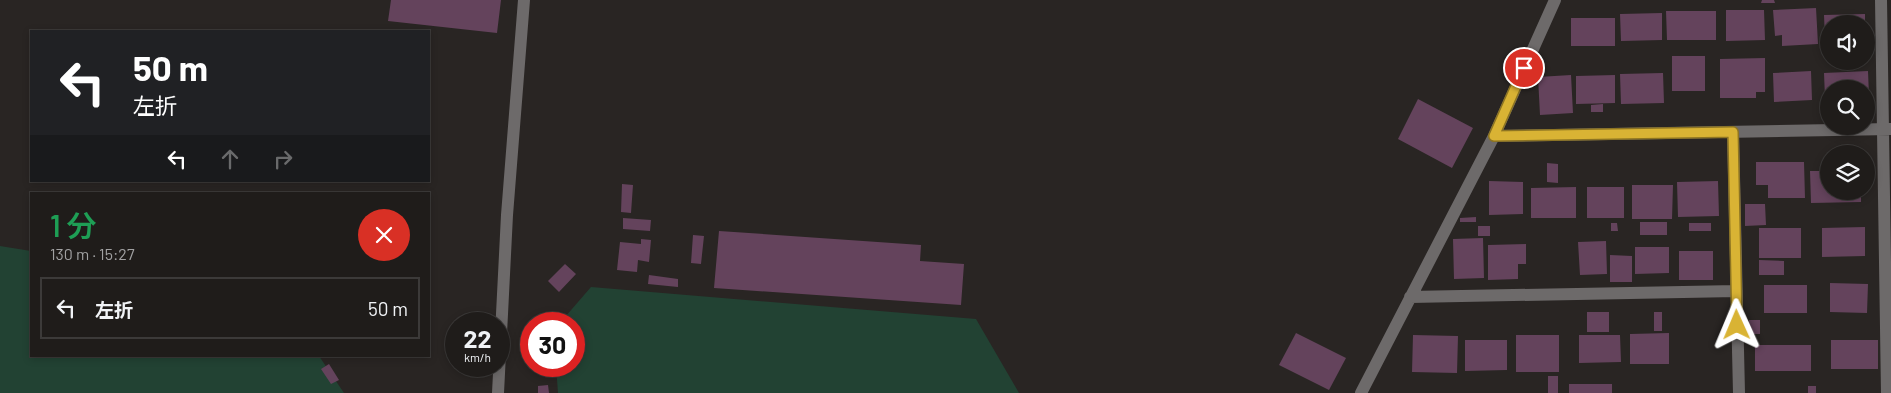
<!DOCTYPE html>
<html lang="ja">
<head>
<meta charset="utf-8">
<style>
	body { margin:0; font-family:Barlow,"Noto Sans JP",sans-serif; background:#2c2927; color:#f1f3f6; height:100vh; display:flex; flex-direction:column; font-size:19px; white-space:nowrap }
	* { box-sizing:border-box; margin:0 }
	p { font-size:16px; color:#a1a1a2 }
	.icon { flex:none; width:28px; height:28px; fill:none; stroke:currentColor; stroke-width:2; stroke-linecap:round; stroke-linejoin:round }
	.map { position:relative; flex:1; overflow:hidden }
	.panel { position:absolute; left:30px; top:192px; width:400px; height:165px; display:flex; flex-direction:column; background:#1f1c1a; border-radius:0px; box-shadow:0 2px 8px #0003,0 0 0 1px #3c3a39 }
	.panel>* { flex:none }
	.guide { position:absolute; left:30px; top:30px; width:400px; height:152px; border-radius:0px; box-shadow:0 2px 8px #0003,0 0 0 1px #3c3a39; background:#202124; color:#fff; overflow:hidden }
	.controls { position:absolute; left:1820px; top:15px; display:grid; gap:10px }
	.controls a { display:grid; place-items:center; width:55px; height:55px; border-radius:50%; background:#1f1c1a; box-shadow:0 2px 8px #0003,0 0 0 1px #3c3a39; font-size:25px }
	.speed { position:absolute; left:445px; top:312px; display:flex; gap:10px; font-size:25px; font-weight:700; text-align:center }
	.speed>* { display:grid; place-content:center; width:65px; height:65px; border-radius:50%; background:#1f1c1a; box-shadow:0 2px 8px #0003,0 0 0 1px #3c3a39; line-height:1 }
	.speed small { font-size:12px; font-weight:400 }
	.speed .limit { border:8px solid #d22; background:#fff; color:#111 }
	.pin { position:absolute; display:grid; place-items:center; width:42px; height:42px; color:#fff; margin:-21px; border:2px solid #fff; border-radius:50%; box-shadow:0 1px 5px #0007 }
	.me { position:absolute; width:55px; margin:-28px; rotate:359deg; stroke-linejoin:round; filter:drop-shadow(0 0 4px #0008) }
	.turn { display:flex; align-items:center; gap:18px; height:105px; padding:0 20px; font-size:22px }
	.turn .icon { width:65px; height:65px; stroke-width:2.5 }
	.turn b { display:block; font-size:35px; line-height:42px }
	.lanes { display:flex; align-items:center; height:48px; padding:0 20px; background:#0003; justify-content:center; gap:25px; direction:ltr }
	.lanes .off { opacity:.35 }
	.round { display:grid; place-items:center; flex:none; width:52px; height:52px; border-radius:26px; background:#2c2927 }
	.headline { display:flex; align-items:center; justify-content:space-between; height:85px; padding:0 20px }
	h1 { font-size:30px; font-weight:600; line-height:38px; color:#1e9e55 }
	ul { padding:0; list-style:none }
	li { display:flex; align-items:center; gap:15px; height:62px; margin:0 10px 8px; padding:0 10px; border:2px solid #3c3a39; border-radius:0px }
	li div { flex:1 }
	li b { display:block; font-size:19px }
	li em { font-style:normal }
	.map>svg:first-child { display:block }
	.green { fill:#224233 }
	.building { fill:#64435c }
	.lines { fill:none; stroke-linecap:round; stroke-linejoin:round }
	.minor { stroke:#6d6a6a; stroke-width:12 }
	.route-casing { stroke:#8d7422; stroke-width:12 }
	.route { stroke:#d9b334; stroke-width:9 }
</style>
</head>
<body>
<div class="map">
<svg width="1891" height="393" viewBox="0 0 1891 393">
	<rect width="100%" height="100%" fill="#292523"/>
	<!-- green -->
	<path class="green" d="M0,246L31,251V356H319L344,393H0Z
		M591,287L976,319L1019,393H558L556,366H574V324H559Z"/>
	<!-- building -->
	<path class="building" d="M391,0H501L497,33L388,21Z
		M1762,0H1774L1775,3H1761Z
		M1816,8L1818,44L1782,46V35L1775,36L1773,10Z
		M1726,10H1764L1765,40L1726,41Z
		M1666,11H1716V40H1667Z
		M1662,13V40L1621,41L1620,14Z
		M1865,14V24H1829V40H1825L1824,15Z
		M1571,18H1615V46H1571Z
		M1672,56H1705V91H1672Z
		M1765,58V92H1756V98H1720V59Z
		M1811,71L1812,100L1774,102L1773,73Z
		M1868,71L1869,96H1866V89H1829V98H1825L1824,73Z
		M1663,73L1664,103L1621,104L1620,74Z
		M1571,75L1573,113L1540,115L1538,77Z
		M1615,75V103L1576,104V76Z
		M1418,99L1473,128L1452,168L1398,139Z
		M1603,104V112H1591V105Z
		M1756,162H1804L1805,198H1768V185H1756Z
		M1547,163L1558,164V183L1547,182Z
		M1810,171H1829V191H1861V202L1811,203Z
		M1489,181L1523,182V214L1489,215Z
		M1718,181L1719,216L1678,217L1677,182Z
		M622,184L633,185L631,213L621,212Z
		M1632,185H1673L1672,219H1632Z
		M1576,187V218H1531V188Z
		M1587,187H1624V218H1587Z
		M1745,204H1765L1766,225L1745,226Z
		M1476,217V222H1460V218Z
		M623,218L651,220L650,231L623,229Z
		M1640,222H1667V235H1640Z
		M1611,223H1617L1618,231H1611Z
		M1689,223H1711V231H1689Z
		M1478,226H1490V236H1478Z
		M1865,227V256L1822,257V228Z
		M1759,228H1801V258H1759Z
		M719,231L921,245L920,261L964,264L961,305L714,288Z
		M693,235L704,236L701,264L691,263Z
		M1483,238L1484,278L1454,279L1453,239Z
		M641,239L651,240L649,262L638,260L637,272L617,270L620,242L641,244Z
		M1606,241L1607,274L1580,275L1578,242Z
		M1526,244V264H1518V279L1488,280V245Z
		M1635,247H1669V273L1635,274Z
		M1679,251H1713V280H1679Z
		M1610,255L1632,256V282H1610Z
		M1759,260L1784,261V275H1759Z
		M565,264L576,274L559,292L548,281Z
		M649,275L678,279V287L648,284Z
		M1830,283L1868,284L1867,313L1830,312Z
		M1764,285H1807V313H1764Z
		M1587,312H1609V332H1587Z
		M1654,312H1662V331H1654Z
		M1749,320H1760V334H1748Z
		M1296,333L1346,358L1329,390L1279,365Z
		M1669,333V364H1630V334Z
		M1413,335L1458,336L1457,373L1412,372Z
		M1516,335H1559V372H1516Z
		M1579,335H1620L1621,362L1579,363Z
		M1465,340H1507V370L1465,371Z
		M1831,340H1878V369H1831Z
		M1755,345H1811V371H1755Z
		M329,364L339,380L331,384L321,369Z
		M1548,376H1558V393H1548Z
		M1569,384H1612V393H1569Z
		M548,385L549,393H538V386Z
		M1808,386H1816V393H1808Z"/>
	<g class="lines">
		<!-- minor -->
		<path class="minor" d="M1881,0L1887,393
			M1733,132L1739,393
			M1494,136L1891,129
			M1410,297L1736,291
			M498,393L507,215L524,0
			M1361,393L1494,136L1555,0"/>
	</g>
	<g class="lines">
		<defs>
			<path id="route" d="M1524,68L1494,136L1733,132L1737,325"/>
		</defs>
		<!-- route casing -->
		<use href="#route" class="route-casing"/>
		<!-- route -->
		<use href="#route" class="route"/>
	</g>
</svg>
<div class="controls">
<a><svg class="icon" aria-label="sound" viewBox="0 0 24 24"><path d="M4 9h4l5-4v14l-5-4H4zM17 9q2 3 0 6"/></svg></a>
<a><svg class="icon" aria-label="search" viewBox="0 0 24 24"><circle cx="10" cy="10" r="6"/><path d="M15 15l6 6"/></svg></a>
<a><svg class="icon" aria-label="layers" viewBox="0 0 24 24"><path d="M12 4l9 5-9 5-9-5zM3 14l9 5 9-5"/></svg></a>
</div>
<div class="speed"><div>22<small>km/h</small></div><div class="limit">30</div></div>
<div class="pin" style="left:1524px;top:68px;background:#d93025"><svg class="icon" aria-label="arrive" viewBox="0 0 24 24"><path d="M6 21V4h12l-3 4 3 4H6"/></svg></div>
<svg class="me" style="left:1737px;top:325px" viewBox="-20 -20 40 40"><path d="M0-17L14 15 0 8-14 15z" fill="#d9b334" stroke="#fff" stroke-width="4"/></svg>
<div class="guide">
<div class="turn"><svg class="icon" aria-label="left" viewBox="0 0 24 24"><path d="M17 20v-9H6M10 6l-5 5 5 5"/></svg><div><b>50 m</b>左折</div></div>
<div class="lanes"><svg class="icon" aria-label="left" viewBox="0 0 24 24"><path d="M17 20v-9H6M10 6l-5 5 5 5"/></svg><svg class="icon off" aria-label="ahead" viewBox="0 0 24 24"><path d="M12 20V5M6 11l6-6 6 6"/></svg><svg class="icon off" aria-label="right" viewBox="0 0 24 24"><path d="M7 20v-9h11M14 6l5 5-5 5"/></svg></div>
</div>
<section class="panel">
<div class="headline"><div><h1>1 分</h1><p>130 m · 15:27</p></div><a class="round" style="background:#d93025;color:#fff"><svg class="icon" aria-label="close" viewBox="0 0 24 24"><path d="M6 6l12 12M18 6L6 18"/></svg></a></div>
<ul>
<li><svg class="icon" aria-label="left" viewBox="0 0 24 24"><path d="M17 20v-9H6M10 6l-5 5 5 5"/></svg><div><b>左折</b></div><em>50 m</em></li>
</ul>
</section>
</div>
</body>
</html>
